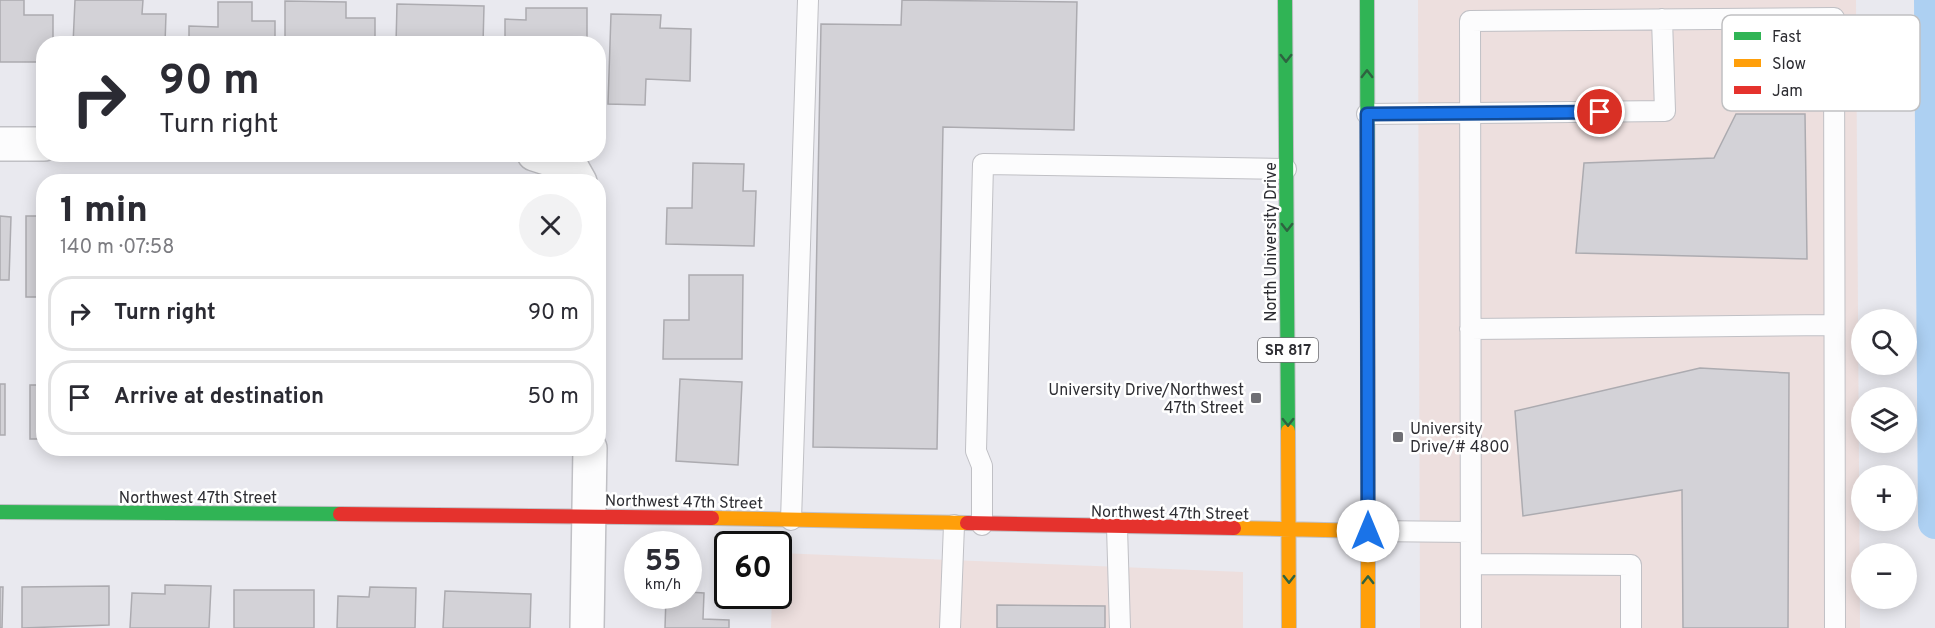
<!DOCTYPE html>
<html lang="en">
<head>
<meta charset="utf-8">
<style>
	body { margin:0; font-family:Overpass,sans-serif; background:#f2f2f3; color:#2b2b33; height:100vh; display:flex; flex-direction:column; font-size:22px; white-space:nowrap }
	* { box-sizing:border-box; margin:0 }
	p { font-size:20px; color:#7c7c81 }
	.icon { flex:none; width:33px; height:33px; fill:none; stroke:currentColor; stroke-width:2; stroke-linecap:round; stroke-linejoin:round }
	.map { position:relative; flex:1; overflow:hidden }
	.side { position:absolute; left:36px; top:174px; width:570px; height:282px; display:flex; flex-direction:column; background:#fff; border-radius:24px; box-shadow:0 3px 15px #0003 }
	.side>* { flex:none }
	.banner { position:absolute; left:36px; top:36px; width:570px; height:126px; border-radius:24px; box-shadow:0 3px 15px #0003; background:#fff; color:#2b2b33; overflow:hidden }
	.fabs { position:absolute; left:1851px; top:309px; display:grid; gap:12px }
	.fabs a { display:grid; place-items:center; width:66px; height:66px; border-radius:50%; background:#fff; box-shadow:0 3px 15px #0003; font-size:30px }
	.speed { position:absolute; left:624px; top:531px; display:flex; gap:12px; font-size:30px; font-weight:700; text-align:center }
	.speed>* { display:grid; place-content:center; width:78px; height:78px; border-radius:50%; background:#fff; box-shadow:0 3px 15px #0003; line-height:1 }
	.speed small { font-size:15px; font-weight:400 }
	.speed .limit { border:3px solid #111; border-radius:9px; background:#fff; color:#111 }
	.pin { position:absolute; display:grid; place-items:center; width:51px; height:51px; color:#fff; margin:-26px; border:3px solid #fff; border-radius:50%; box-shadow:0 2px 6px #0007 }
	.me { position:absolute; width:66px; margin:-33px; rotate:0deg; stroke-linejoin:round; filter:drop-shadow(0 0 4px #0008) }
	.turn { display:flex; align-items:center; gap:21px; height:126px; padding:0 24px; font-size:27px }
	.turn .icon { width:78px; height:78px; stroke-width:2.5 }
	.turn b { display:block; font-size:42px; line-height:51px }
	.round { display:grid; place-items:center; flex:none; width:63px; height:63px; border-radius:32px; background:#f2f2f3 }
	.overview { display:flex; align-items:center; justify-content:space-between; height:102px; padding:0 24px }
	h1 { font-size:36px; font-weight:800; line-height:45px }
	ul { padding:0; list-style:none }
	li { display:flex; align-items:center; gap:18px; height:75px; margin:0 12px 9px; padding:0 12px; border:3px solid #e1e1e2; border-radius:24px }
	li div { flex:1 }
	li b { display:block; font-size:22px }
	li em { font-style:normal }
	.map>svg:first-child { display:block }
	.commercial { fill:#eddfde }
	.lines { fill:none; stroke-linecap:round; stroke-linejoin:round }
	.canal { stroke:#add0f2; stroke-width:34 }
	.building { fill:#d3d2d7; stroke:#acabb0; stroke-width:1.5 }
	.lane-casing { stroke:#c0c0c5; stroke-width:22 }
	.street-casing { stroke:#c0c0c5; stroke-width:36 }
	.fast-casing { stroke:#c0c0c5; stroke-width:16 }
	.slow-casing { stroke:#c0c0c5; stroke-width:16 }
	.jam-casing { stroke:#c0c0c5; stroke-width:16 }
	.lane { stroke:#fcfcfd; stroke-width:20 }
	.street { stroke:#fcfcfd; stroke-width:33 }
	.fast { stroke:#30b455; stroke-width:14 }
	.slow { stroke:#ff9f0a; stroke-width:14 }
	.jam { stroke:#e5322d; stroke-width:14 }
	.oneway { stroke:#2e6340 }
	.route-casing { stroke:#114b97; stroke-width:15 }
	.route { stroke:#1a73e8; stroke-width:10 }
	.poi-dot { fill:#6f6f74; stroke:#fff; stroke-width:2 }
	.labels { text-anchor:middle; stroke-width:5; stroke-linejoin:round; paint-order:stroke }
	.shield { fill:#fff; stroke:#6c6c70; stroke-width:1.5 }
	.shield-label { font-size:15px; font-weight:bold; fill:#2d2d32 }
	.street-label { font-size:16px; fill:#2d2d32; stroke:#fff }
	.poi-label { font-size:16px; fill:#2d2d32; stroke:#fff; text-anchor:end }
	.key { fill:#fff; stroke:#c0c0c2; stroke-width:1.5 }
	.key-label { font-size:16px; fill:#2d2d32 }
</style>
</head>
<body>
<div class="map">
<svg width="1935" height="628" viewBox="0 0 1935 628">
	<rect width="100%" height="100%" fill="#e9e9ef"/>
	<!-- commercial -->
	<path class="commercial" d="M1418,0H1856L1860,628H1420Z
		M779,553L1243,572V628H771L772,596H778Z"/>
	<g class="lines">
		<!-- canal -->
		<path class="canal" d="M1931,0L1935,522"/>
	</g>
	<!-- building -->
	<path class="building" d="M0,0H24V15H53V44H44V62H0Z
		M75,0H143L142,14H166L165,44H73Z
		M902,0L1077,2L1074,130L943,127L937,449L813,447L821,24L901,25Z
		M285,1L346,2V18H375V44H285Z
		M218,2H252V21H275V44H189V26L218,27Z
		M397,4L484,6L483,44H396Z
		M526,8H587V44H505V19L526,20Z
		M611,14L661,15L660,28L691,29L690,81L646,79L645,105L608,104Z
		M1736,114H1805L1807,259L1576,253L1584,163L1714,158Z
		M693,163L744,164L743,191H756L754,246L666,244L667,208H692Z
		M0,216L11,217L9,280H0Z
		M26,216H44V297H26Z
		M689,275H743L742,359H663L664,320H689Z
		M1700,368L1789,373L1788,628H1683L1682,490L1523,516L1515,411Z
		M680,379L742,382L738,465L676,461Z
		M0,384H5V435H0Z
		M30,385H44V439H30Z
		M165,585L211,586L209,628H130L132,593L165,594Z
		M109,586V625L22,628V587Z
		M0,587H3L2,628H0Z
		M370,587L416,588L415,628H337L338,596L369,597Z
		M234,590H314V628H234Z
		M445,591L531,594L530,628H443Z
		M688,592L704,593L703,619L729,620V628H665L666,596H688Z
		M997,605L1105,606V628H997Z"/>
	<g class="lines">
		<defs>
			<path id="lane" d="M1367,114L1665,111L1662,19
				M1470,329L1834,325
				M791,520L808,0
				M982,525V466L976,451L983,164L1286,169
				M1117,527L1120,628
				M1368,531L1471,532
				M1471,564L1631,565V628
				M950,628L954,525
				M1471,628L1470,21L1834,18L1835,628"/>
			<path id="street" d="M0,144H44
				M534,154L571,166L580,182
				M587,628L590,448"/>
			<path id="fast" d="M1285,0L1288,431
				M1367,0L1368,370
				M0,512L340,514"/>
			<path id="slow" d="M1368,370V628
				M1288,431L1289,628
				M712,518L967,523
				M1234,528L1368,531"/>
			<path id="jam" d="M340,514L712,518
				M967,523L1234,528"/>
		</defs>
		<!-- lane casing -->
		<use href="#lane" class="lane-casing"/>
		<!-- street casing -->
		<use href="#street" class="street-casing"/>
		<!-- fast casing -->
		<use href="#fast" class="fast-casing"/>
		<!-- slow casing -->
		<use href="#slow" class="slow-casing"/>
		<!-- jam casing -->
		<use href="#jam" class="jam-casing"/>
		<!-- lane -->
		<use href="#lane" class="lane"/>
		<!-- street -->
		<use href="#street" class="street"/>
		<!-- fast -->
		<use href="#fast" class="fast"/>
		<!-- slow -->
		<use href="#slow" class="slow"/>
		<!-- jam -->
		<use href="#jam" class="jam"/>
	</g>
	<!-- one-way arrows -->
	<defs><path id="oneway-chevron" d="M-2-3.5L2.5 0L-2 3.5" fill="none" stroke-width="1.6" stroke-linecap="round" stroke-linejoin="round" transform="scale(1.5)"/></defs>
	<g class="oneway">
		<use href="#oneway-chevron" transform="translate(1286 58) rotate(90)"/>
		<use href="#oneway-chevron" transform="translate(1367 74) rotate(-90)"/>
		<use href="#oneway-chevron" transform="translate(1287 227) rotate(90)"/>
		<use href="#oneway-chevron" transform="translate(1288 422) rotate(90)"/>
		<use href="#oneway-chevron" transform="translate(1289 579) rotate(90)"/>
		<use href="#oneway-chevron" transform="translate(1368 580) rotate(-90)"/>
	</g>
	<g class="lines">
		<defs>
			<path id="route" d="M1368,531L1367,114L1600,112"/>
		</defs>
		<!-- route casing -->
		<use href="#route" class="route-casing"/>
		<!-- route -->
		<use href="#route" class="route"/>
	</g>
	<!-- markers -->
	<g class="poi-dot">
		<rect x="1250" y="392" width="12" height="12" rx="3"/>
		<rect x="1392" y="431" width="12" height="12" rx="3"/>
	</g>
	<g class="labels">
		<!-- shield labels -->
		<rect class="shield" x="1258" y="338" width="60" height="24" rx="4.5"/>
		<g class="shield-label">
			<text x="1288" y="355">SR 817</text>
		</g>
		<!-- street labels -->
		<g class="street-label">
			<text transform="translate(1270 242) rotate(-90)" y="6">North University Drive</text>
			<text x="198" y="503">Northwest 47th Street</text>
			<text transform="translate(684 501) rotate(1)" y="6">Northwest 47th Street</text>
			<text transform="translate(1170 512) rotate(1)" y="6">Northwest 47th Street</text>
		</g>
		<!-- poi labels -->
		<g class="poi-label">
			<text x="1244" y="395">University Drive/Northwest<tspan x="1244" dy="18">47th Street</tspan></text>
			<text x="1410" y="434" text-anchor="start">University<tspan x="1410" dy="18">Drive/# 4800</tspan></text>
		</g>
	</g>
	<!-- legend -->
	<rect x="1722" y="15" width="198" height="96" rx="9" class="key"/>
	<rect x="1734" y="32" width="27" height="8" fill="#30b455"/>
	<rect x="1734" y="59" width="27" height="8" fill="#ff9f0a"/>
	<rect x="1734" y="86" width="27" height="8" fill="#e5322d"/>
	<g class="key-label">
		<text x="1772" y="42">Fast</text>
		<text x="1772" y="69">Slow</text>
		<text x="1772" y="96">Jam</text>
	</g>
</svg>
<div class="fabs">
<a><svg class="icon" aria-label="search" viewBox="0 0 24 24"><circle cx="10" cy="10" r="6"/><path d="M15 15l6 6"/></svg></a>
<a><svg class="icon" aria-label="layers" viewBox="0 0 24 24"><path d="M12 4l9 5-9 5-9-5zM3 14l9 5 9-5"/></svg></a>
<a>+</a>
<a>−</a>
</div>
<div class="speed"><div>55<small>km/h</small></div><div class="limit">60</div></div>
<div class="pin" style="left:1600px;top:112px;background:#d93025"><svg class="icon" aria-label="arrive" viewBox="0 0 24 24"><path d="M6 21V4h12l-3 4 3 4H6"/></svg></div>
<svg class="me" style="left:1368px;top:531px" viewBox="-20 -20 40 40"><circle r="19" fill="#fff"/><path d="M0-13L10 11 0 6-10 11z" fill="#1a73e8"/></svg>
<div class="banner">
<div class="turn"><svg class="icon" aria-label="right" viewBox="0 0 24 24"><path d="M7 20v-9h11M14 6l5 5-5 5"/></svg><div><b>90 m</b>Turn right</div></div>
</div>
<section class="side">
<div class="overview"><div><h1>1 min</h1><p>140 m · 07:58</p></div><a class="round"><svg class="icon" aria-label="close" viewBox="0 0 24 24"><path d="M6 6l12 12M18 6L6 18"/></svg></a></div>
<ul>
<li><svg class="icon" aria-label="right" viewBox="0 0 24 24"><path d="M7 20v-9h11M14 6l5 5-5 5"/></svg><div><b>Turn right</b></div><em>90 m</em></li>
<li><svg class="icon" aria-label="arrive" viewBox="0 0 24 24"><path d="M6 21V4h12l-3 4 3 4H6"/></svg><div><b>Arrive at destination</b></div><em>50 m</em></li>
</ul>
</section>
</div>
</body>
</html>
